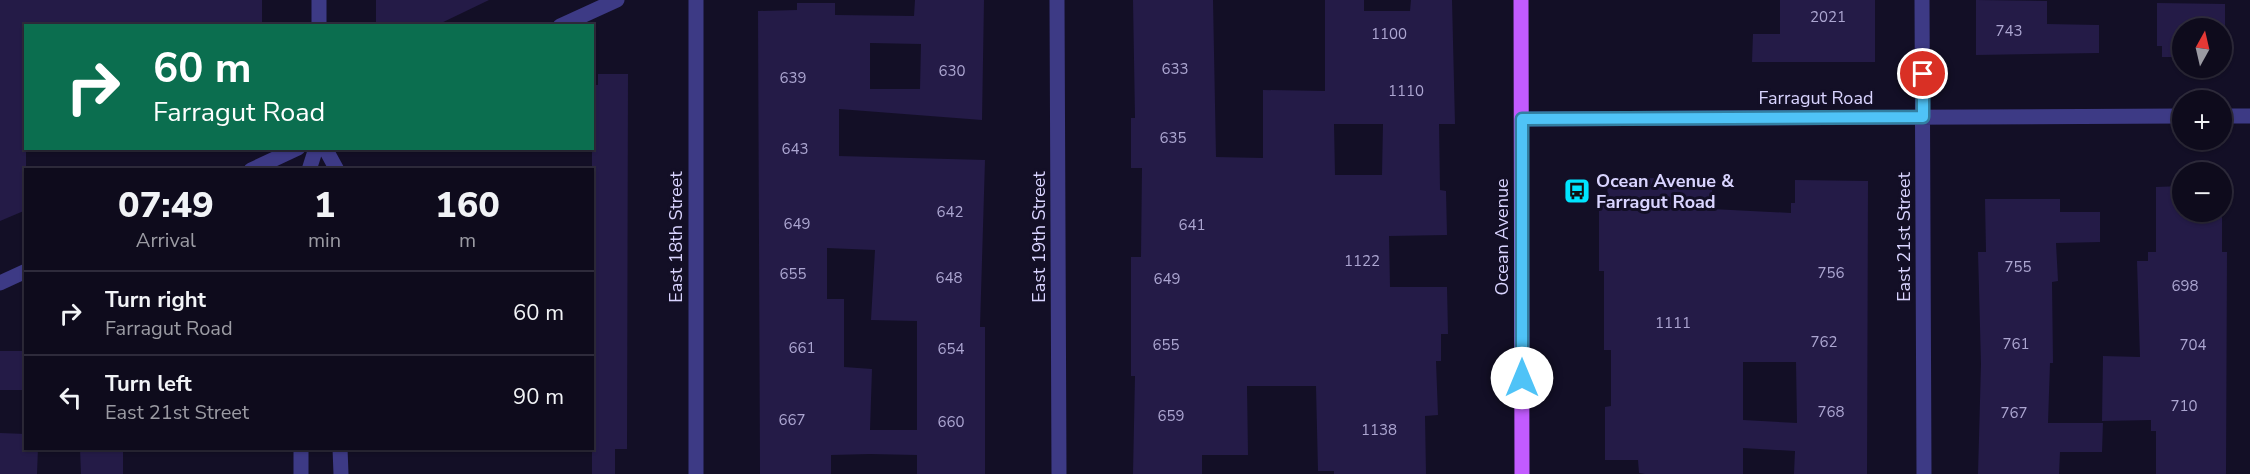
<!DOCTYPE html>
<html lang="en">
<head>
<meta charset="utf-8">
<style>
	body { margin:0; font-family:"Nunito Sans",sans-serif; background:#171425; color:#f1f3f6; height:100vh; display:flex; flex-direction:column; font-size:22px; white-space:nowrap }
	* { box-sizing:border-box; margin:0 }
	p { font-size:20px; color:#9b9ba3 }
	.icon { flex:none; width:33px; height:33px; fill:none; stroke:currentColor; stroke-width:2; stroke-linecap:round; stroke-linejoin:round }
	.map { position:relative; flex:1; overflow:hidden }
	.panel { position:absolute; left:24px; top:168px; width:570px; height:282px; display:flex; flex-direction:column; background:#0e0b1c; border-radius:0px; box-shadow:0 2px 4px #0004,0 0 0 2px #2e2b3b }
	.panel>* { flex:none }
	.guide { position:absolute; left:24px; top:24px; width:570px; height:126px; border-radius:0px; box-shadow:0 2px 4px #0004,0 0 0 2px #2e2b3b; background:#0b6e4f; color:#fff; overflow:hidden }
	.needle { width:39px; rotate:8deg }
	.tools { position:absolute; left:2172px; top:18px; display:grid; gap:12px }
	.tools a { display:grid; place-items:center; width:60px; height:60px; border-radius:50%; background:#0e0b1c; box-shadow:0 2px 4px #0004,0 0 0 2px #2e2b3b; font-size:30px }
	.pin { position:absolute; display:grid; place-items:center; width:51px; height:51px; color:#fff; margin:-26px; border:3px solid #fff; border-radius:50%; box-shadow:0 2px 6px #0007 }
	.me { position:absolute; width:66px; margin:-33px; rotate:0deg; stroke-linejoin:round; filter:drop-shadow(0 0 4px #0008) }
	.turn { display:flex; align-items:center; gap:21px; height:126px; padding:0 30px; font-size:27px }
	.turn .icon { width:78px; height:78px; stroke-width:2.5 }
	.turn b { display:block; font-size:42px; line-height:51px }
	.eta { display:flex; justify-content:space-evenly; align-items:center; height:102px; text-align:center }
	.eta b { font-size:36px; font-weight:800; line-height:42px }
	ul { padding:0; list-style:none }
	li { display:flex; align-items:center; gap:18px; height:84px; padding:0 30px; border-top:2px solid #2e2b3b }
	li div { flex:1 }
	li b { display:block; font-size:22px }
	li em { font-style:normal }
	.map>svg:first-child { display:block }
	.building { fill:#241b47; fill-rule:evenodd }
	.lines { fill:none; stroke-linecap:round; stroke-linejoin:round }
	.minor { stroke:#3d3a85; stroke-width:15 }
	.major { stroke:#c25bff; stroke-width:15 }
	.route-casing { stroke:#337fa1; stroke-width:15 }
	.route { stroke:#4fc3f7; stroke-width:10 }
	.labels { text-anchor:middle; stroke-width:6; stroke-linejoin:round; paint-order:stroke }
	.number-label { font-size:15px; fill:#aca6d1 }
	.street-label { font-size:18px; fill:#d9d4ff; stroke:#130f26 }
	.poi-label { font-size:18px; font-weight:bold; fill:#d9d4ff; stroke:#130f26; text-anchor:start }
</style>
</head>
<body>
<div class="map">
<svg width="2250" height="474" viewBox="0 0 2250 474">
	<rect width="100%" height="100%" fill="#130f26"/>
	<!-- building -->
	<path class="building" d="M0,0H262V26L26,25V210L0,221Z
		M376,0H489L435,26H376Z
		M915,0H984L982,120L839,109V156L985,160L980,327H985V474H917V455L870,454L831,455V474H760L758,11L797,10V3H835V15L914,16ZM870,43L921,44L920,89H870ZM827,248L875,250L871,320L917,321V430H870L872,369L844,367V299H827Z
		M1133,0H1213L1216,157L1263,158V90L1325,91V0H1364V11H1410L1411,0H1452L1455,124H1439L1440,190L1446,191L1447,235L1389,236L1390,287H1447L1448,334H1441V361H1436L1438,415L1425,416L1426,474H1334V471H1318L1316,386H1247L1248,455H1202V474H1133L1135,376H1131V257H1141L1142,168H1131V118H1135ZM1334,124H1383L1382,175H1335Z
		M1780,0H1875V62H1752L1753,34H1780Z
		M1976,0L2047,1V24L2099,25V53L1976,55Z
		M2157,3L2225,4V57H2222V28H2182V57H2162V46H2157Z
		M598,74H628L627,449H615V474H592V85H598Z
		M1712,177V209L1791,213V203H1795V180L1868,181L1867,474H1794L1795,451L1743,448V474H1645L1639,473L1638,460H1605V407L1611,406V350H1604V271H1599V204L1608,205L1607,179ZM1743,362H1796L1797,423L1743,420Z
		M2182,186V212H2222V186V252H2227L2226,474H2156V431H2151V420L2102,421L2103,356L2140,357L2137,261H2148V252H2156V187Z
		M1985,199H2060V212H2100V242L2056,243L2058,281L2052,282L2053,363H2050L2048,423H2103L2102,452H2060L2059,474H1978L1981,364L1978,252H1986Z
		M0,351H26V390H0Z
		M0,433L26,434V448H38L37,474H0Z
		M80,448H123V474H81Z"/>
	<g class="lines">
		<!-- minor -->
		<path class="minor" d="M319,0V26
			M696,0V474
			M1057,0L1059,474
			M1922,0L1924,474
			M560,26L617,0
			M2222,116H2250
			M1522,119L2182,116
			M325,148L337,170
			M251,170L298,148
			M309,170L316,148
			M0,283L26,271
			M301,448V474
			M340,448L341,474"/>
		<!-- major -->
		<path class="major" d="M1521,0L1522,474"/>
	</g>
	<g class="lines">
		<defs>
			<path id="route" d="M1522,378V119L1923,117V74"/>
		</defs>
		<!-- route casing -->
		<use href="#route" class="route-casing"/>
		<!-- route -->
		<use href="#route" class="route"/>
	</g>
	<!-- icons -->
	<defs>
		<symbol id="bus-square" viewBox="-11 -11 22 22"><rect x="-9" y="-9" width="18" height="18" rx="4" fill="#00e5ff" stroke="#130f26"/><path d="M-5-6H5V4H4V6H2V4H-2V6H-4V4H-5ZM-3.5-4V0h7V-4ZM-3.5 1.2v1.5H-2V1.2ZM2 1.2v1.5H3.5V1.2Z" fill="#111"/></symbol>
	</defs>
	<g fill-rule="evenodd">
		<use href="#bus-square" x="1562" y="176" width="30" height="30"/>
	</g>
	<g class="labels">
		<!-- number labels -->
		<g class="number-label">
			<text x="1828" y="22">2021</text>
			<text x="2009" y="36">743</text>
			<text x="1389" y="39">1100</text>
			<text x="1175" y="74">633</text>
			<text x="952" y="76">630</text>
			<text x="793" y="83">639</text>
			<text x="1406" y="96">1110</text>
			<text x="1173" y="143">635</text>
			<text x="795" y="154">643</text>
			<text x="950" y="217">642</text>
			<text x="797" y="229">649</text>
			<text x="1192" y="230">641</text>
			<text x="1362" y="266">1122</text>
			<text x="2018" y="272">755</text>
			<text x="1831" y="278">756</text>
			<text x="793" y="279">655</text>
			<text x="949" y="283">648</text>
			<text x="1167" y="284">649</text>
			<text x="2185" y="291">698</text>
			<text x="1673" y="328">1111</text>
			<text x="1824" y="347">762</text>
			<text x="2016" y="349">761</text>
			<text x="1166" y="350">655</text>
			<text x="2193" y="350">704</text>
			<text x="802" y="353">661</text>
			<text x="951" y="354">654</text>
			<text x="2184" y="411">710</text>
			<text x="1831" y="417">768</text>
			<text x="2014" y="418">767</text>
			<text x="1171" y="421">659</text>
			<text x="792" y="425">667</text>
			<text x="951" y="427">660</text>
			<text x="1379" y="435">1138</text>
		</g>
		<!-- street labels -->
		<g class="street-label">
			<text x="1816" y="104">Farragut Road</text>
			<text transform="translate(676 237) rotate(-90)" y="6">East 18th Street</text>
			<text transform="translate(1039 237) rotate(-90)" y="6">East 19th Street</text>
			<text transform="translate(1502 237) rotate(-90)" y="6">Ocean Avenue</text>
			<text transform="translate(1904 237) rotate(-90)" y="6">East 21st Street</text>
		</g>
		<!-- poi labels -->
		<g class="poi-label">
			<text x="1596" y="187">Ocean Avenue &amp;<tspan x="1596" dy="21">Farragut Road</tspan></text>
		</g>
	</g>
</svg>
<div class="tools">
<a><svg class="needle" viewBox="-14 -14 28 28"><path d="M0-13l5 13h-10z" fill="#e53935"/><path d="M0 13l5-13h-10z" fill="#9b9ba3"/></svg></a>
<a>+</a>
<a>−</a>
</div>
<div class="pin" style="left:1923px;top:74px;background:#d93025"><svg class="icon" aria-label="arrive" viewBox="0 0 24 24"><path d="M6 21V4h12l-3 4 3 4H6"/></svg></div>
<svg class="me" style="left:1522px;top:378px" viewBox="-20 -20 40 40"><circle r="19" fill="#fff"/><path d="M0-13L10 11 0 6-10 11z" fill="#4fc3f7"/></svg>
<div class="guide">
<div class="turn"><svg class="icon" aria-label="right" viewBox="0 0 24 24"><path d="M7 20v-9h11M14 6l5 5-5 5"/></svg><div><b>60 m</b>Farragut Road</div></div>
</div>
<section class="panel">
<div class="eta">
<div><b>07:49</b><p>Arrival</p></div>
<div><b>1</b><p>min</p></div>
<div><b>160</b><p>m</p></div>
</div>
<ul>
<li><svg class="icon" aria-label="right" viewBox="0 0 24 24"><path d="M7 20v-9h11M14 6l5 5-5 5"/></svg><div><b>Turn right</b><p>Farragut Road</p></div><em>60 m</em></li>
<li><svg class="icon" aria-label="left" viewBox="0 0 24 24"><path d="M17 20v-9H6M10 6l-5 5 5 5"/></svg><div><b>Turn left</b><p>East 21st Street</p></div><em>90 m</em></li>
</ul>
</section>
</div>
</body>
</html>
